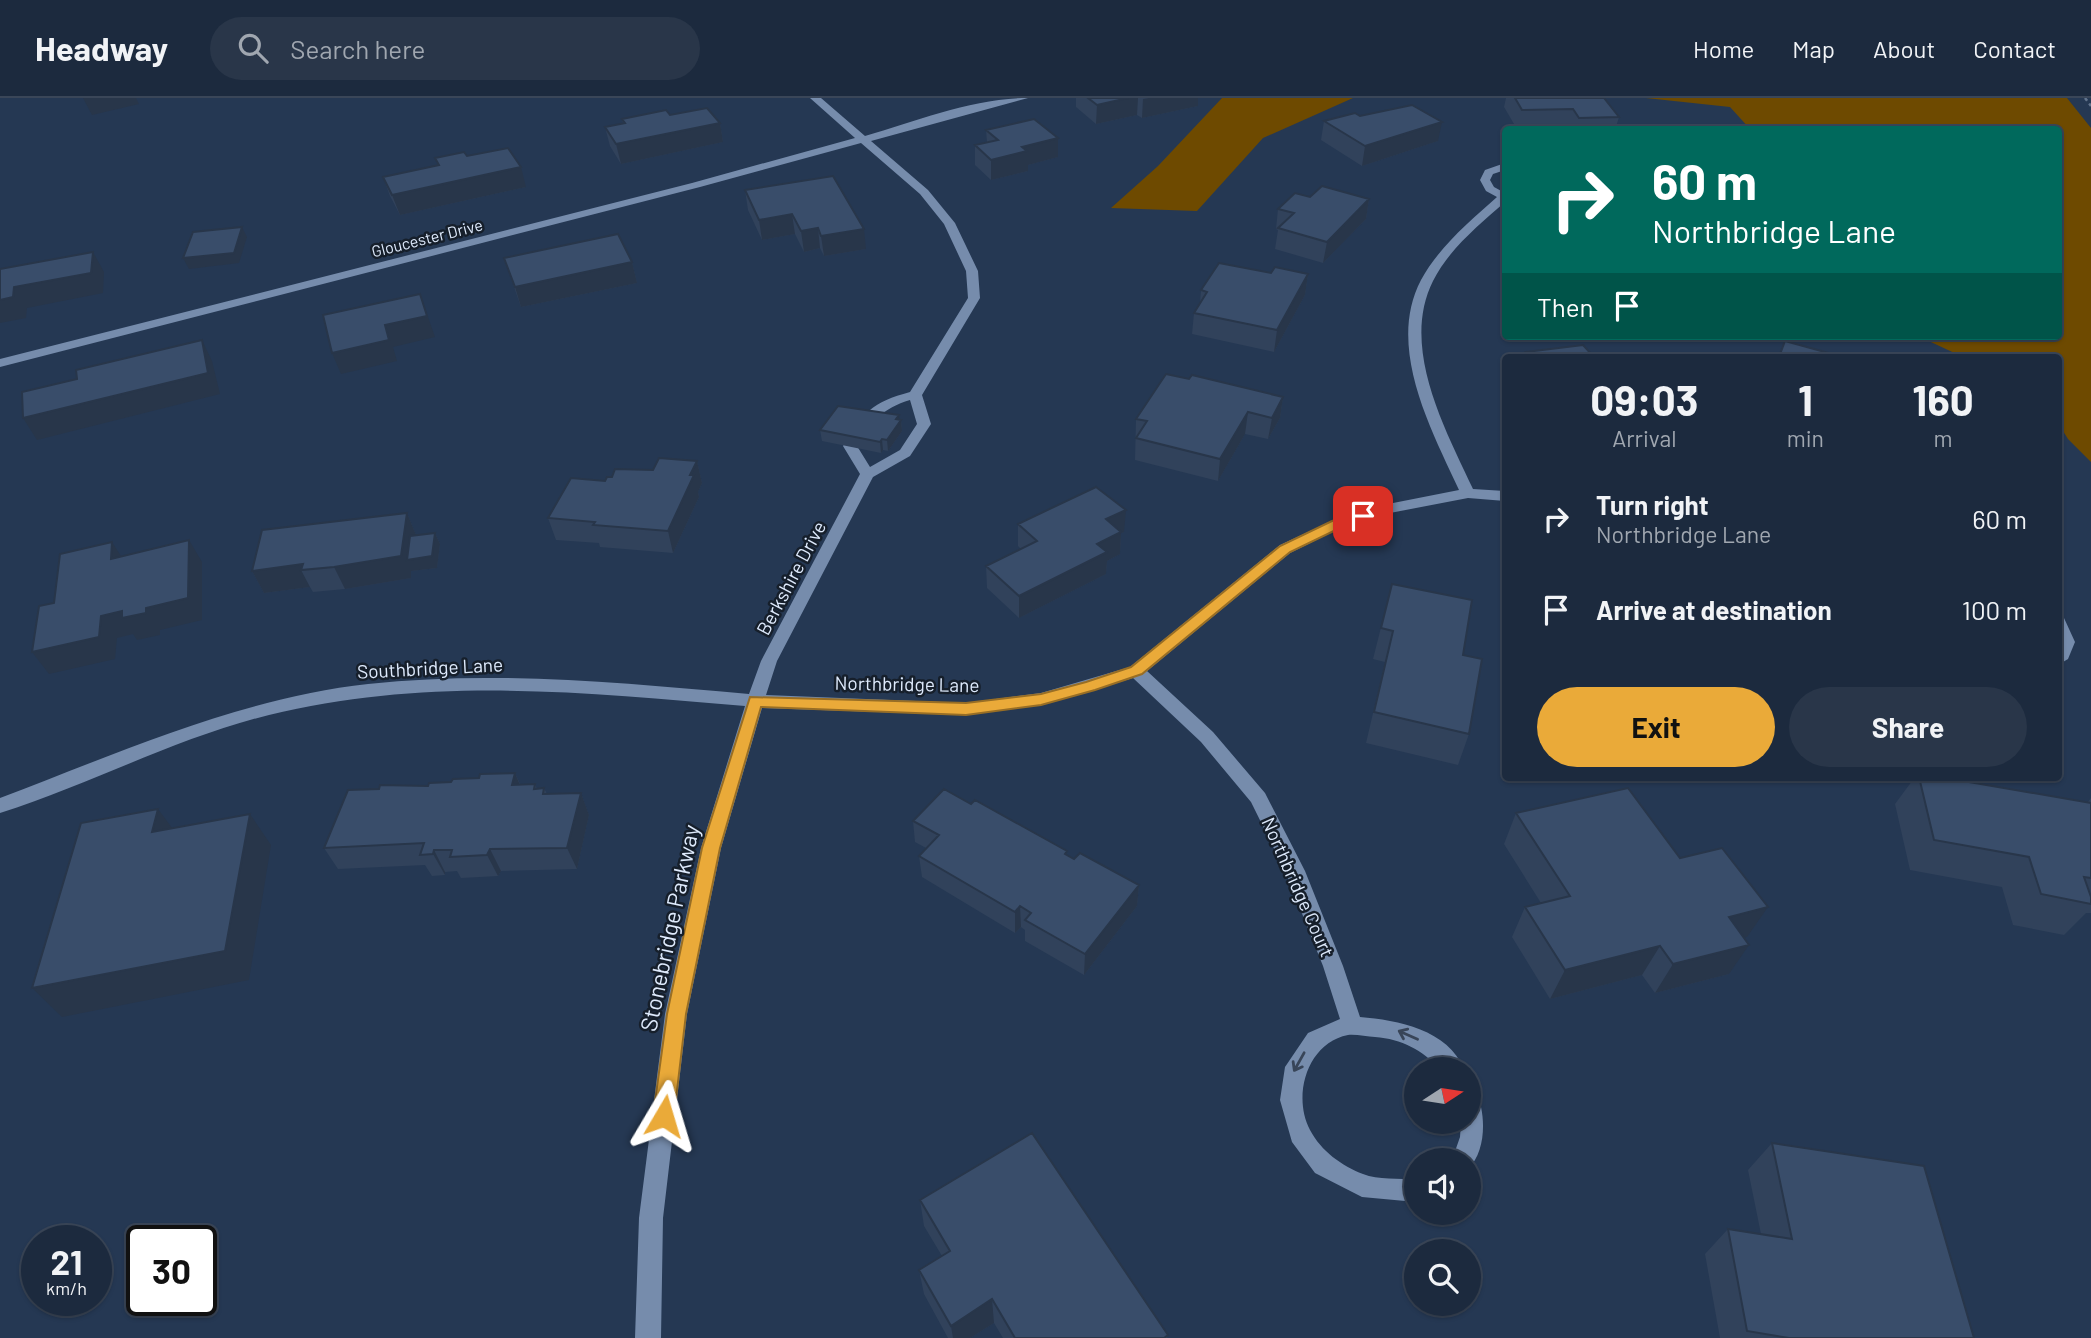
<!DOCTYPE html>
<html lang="en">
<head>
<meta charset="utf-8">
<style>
	body { margin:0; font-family:Barlow,sans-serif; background:#293649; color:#f1f3f6; height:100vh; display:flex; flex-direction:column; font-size:26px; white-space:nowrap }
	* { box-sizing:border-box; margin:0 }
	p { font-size:23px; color:#a0a7b0 }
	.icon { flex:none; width:38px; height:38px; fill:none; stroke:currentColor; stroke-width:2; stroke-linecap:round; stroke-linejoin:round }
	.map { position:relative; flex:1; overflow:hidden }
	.sheet { position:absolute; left:1502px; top:256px; width:560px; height:427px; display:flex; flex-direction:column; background:#1c2a3e; border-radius:7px; box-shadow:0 2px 5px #0004,0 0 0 2px #3a4658 }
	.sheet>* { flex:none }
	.guide { position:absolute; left:1502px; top:28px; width:560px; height:214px; border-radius:7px; box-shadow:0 2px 5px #0004,0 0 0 2px #3a4658; background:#00695c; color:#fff; overflow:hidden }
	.needle { width:46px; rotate:78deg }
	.buttons { position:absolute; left:1404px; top:959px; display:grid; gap:14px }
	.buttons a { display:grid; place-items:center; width:77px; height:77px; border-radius:50%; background:#1c2a3e; box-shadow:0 2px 5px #0004,0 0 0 2px #3a4658; font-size:35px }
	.speed { position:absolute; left:21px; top:1127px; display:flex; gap:14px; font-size:35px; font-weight:700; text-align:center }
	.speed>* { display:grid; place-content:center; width:91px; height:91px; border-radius:50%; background:#1c2a3e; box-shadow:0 2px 5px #0004,0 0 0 2px #3a4658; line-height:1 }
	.speed small { font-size:18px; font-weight:400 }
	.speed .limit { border:4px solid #111; border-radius:10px; background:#fff; color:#111 }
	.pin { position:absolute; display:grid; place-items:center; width:60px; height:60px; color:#fff; margin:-30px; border-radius:14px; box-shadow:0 4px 10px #0006 }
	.me { position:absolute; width:77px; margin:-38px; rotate:7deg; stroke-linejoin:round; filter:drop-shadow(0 0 5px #0008) }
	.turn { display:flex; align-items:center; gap:24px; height:147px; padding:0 35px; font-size:32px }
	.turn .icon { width:91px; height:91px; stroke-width:2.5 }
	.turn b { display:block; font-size:49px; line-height:60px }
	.then { display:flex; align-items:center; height:66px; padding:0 35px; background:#0003; gap:14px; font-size:26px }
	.eta { display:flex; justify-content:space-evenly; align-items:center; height:119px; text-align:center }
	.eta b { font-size:42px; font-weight:700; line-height:49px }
	.action { display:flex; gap:14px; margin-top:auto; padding:14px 35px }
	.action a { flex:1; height:80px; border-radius:42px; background:#eaaa39; color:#111; font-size:28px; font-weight:700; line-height:80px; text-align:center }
	.action a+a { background:#293649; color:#f1f3f6 }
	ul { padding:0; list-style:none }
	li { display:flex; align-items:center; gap:21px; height:91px; padding:0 35px }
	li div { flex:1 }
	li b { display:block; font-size:26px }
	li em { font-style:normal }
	header { display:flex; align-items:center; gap:42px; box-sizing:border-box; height:98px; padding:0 35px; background:#1c2a3e; border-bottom:2px solid #3a4658 }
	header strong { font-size:33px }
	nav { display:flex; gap:38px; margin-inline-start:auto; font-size:24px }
	.search { width:490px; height:63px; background:#293649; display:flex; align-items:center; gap:18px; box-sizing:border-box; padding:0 24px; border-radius:38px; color:#a0a7b0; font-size:26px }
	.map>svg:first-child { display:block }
	.green { fill:#6e4a00 }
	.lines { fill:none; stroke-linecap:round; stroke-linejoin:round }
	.path { stroke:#64758d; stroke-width:2.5; stroke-dasharray:3.5 3.5; stroke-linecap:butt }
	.minor { fill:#768cac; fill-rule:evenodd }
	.wall { fill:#31425b }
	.shaded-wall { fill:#28364a }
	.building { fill:#394d6a; stroke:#28364a; stroke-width:2 }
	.oneway { stroke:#384558 }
	.route { fill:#eaaa39; stroke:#986e25; stroke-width:2 }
	.labels { text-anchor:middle; stroke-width:5; stroke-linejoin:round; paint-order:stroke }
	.far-street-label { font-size:16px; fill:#deeafc; stroke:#161f2b }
	.street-label { font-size:19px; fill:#deeafc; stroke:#161f2b }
	.near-street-label { font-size:23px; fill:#deeafc; stroke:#161f2b }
</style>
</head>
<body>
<header>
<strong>Headway</strong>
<div class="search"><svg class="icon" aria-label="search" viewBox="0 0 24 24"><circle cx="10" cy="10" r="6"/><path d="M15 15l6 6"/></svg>Search here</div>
<nav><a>Home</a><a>Map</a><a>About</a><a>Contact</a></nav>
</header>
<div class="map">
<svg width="2091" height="1240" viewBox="0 0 2091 1240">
	<rect width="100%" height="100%" fill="#253853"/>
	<!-- green -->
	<path class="green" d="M1222,0H1353L1263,40L1197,113L1111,110L1158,68Z
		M1646,0H2067L2091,30V364L2068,341L2058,325V259H1963L1918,238H2058V32L1750,31L1730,9Z"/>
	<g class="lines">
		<!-- path -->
		<path class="path" d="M2085,0L2091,8"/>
		<!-- minor -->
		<path class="minor" d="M810,0H821L865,38C917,23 974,0 1028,0L871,43L928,92L955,125L978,173L980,200L922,297L931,326L910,358L873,379L777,563L766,597L966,605L1041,595L1130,569L1280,447L1332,423L1388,406L1459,392C1431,331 1386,249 1421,182C1439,149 1469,124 1497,99L1486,93L1480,82L1485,72L1505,65V72L1493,76L1490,82L1494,89L1505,95V104C1479,127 1449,151 1433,183C1400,249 1445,331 1473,391L1505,393V403L1468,400L1390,415L1342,429L1290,455L1147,573L1213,634L1265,695L1305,773L1343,868L1360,919C1398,922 1448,932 1464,971H1440C1422,952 1402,941 1375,939C1367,939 1356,936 1348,937C1307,945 1292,998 1310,1032C1321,1053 1342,1068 1363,1076C1378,1082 1399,1080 1416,1082V1104L1362,1099L1315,1075L1292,1044L1280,1002L1285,969L1308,935L1340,921L1323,868L1285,773L1251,704L1201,644L1133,580L1041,607L966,617L762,610L721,750L687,916L663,1120L661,1240H635L639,1120L665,916L701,750L745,608C583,594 429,578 269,617C176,640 91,686 0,715V700C119,655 240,600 368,586C495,572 622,585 749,596L761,563L860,376L843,348C861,315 873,304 910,294L968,200L966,173L944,126L920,96L861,45L700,89L0,269V261L692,85L855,40ZM910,302L917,326L900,352L870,369L857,348C870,324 883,310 910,302Z
			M2058,518L2064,520L2075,544L2068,561L2058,567Z
			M1468,990L1476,993C1486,1015 1487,1053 1468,1071V1062H1452L1460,1039L1461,1024H1468Z"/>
	</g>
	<!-- wall -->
	<path class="wall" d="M1076,0H1198V8L1142,20L1137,17L1096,26L1076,9Z
		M1506,0H1604L1619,19L1615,32H1568L1567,30L1517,31L1504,9Z
		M670,17L720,25L723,44L621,66L610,48L605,29L623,25L622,21Z
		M1360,18L1438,43L1362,68L1321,42L1324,23Z
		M986,32L1058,59L1028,67V73L991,82L975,67V47L987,44Z
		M467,58L526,89L400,117L390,98L383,79L438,67L435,60Z
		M745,92L866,151L824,158L820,150L804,154L795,136L762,142L748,112Z
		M1310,99L1369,101L1366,121L1323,165L1275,151L1278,132L1276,131L1278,111Z
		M504,160L632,164L637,185L521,209Z
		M1271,175L1308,176L1305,197L1274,254L1192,236L1194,215L1200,205L1201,192Z
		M1189,281L1283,299L1280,320L1268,341L1245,336L1218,383L1135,362L1136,321Z
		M901,322L902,333L888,353L883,352L881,355L822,343L820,332Z
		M697,363L702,385L698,394L699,399L673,455L600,449L599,445L556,442L548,420L605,383L612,379Z
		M407,415L416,437L435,435L440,446L437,470L411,473V480L345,491L313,494L310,489L264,495L252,473Z
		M1018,426L1124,434L1121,435L1120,456L1107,463L1106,476L1019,520L987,490L986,468L1021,451L1018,448Z
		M1392,486L1463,557L1469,636L1458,667L1366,645L1385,564L1373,561Z
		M515,675L520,686H535L537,691L544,690L547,696L581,695L589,717L577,771L501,773L498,778L461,780L457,773L445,774V777L432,778L425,767L338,771L324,750L428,688Z
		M1915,679H1940L2087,705L2091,700V815H2086L2064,837L2013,827L2002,789L1910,772L1895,706Z
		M1516,715L1680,760L1747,839H1744L1729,876L1655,895L1642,877L1550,901L1512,839L1525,809L1541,805L1504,746Z
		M913,723L1067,758L1074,761L1139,787L1137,808L1084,877L1025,843V832L1021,829L1015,835L922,779L919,758L926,750L915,744Z
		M1772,1045L1974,1240H1720L1705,1156L1728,1131L1761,1136L1748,1072Z
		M920,1102L1168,1240H1003L994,1225L970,1240H948L924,1196L919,1172L942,1158L924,1128Z"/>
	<!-- shaded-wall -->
	<path class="shaded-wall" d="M83,0H136L139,6L92,17Z
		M1128,0H1138L1137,17L1096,26L1097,7Z
		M1149,0H1198V8L1142,20L1143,1Z
		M1442,24L1438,43L1362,68L1365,48Z
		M720,25L723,44L621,66L616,46Z
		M1058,40V59L1028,67V73L991,82V62L1022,49Z
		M521,69L526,89L400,117L392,97Z
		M1369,101L1366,121L1323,165L1327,144Z
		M792,116L795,136L762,142L759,122Z
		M242,129L247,139L239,165L189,171L183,160Z
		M818,130L820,150L804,154L801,133Z
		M864,131L866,151L824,158L821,138Z
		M93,154L104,174L103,195L27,210L26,220L0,225V202L14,189Z
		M632,164L637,185L521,209L515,189Z
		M1308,176L1305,197L1274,254L1277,232Z
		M420,196L435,239L393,249L397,263L341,276L332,255L385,227Z
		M202,242L212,263L220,296L37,342L23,320Z
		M1283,299L1280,320L1268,341L1272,320Z
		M1248,314L1245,336L1218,383L1220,361Z
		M899,317L900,324L901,322L902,333L888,353L887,342L896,321Z
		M882,341L883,352L881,355L880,344Z
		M697,363L702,385L698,394L699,399L673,455L668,433Z
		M1126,412L1124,434L1121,435L1120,456L1107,463L1106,476L1019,520V498L1106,421Z
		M407,415L416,437L435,435L440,446L437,470L411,473V480L345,491L334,469Z
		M189,442L202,464V522L160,532V537L137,542L133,536L117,540L115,561L49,576L32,554L101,518L122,513L146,510Z
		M112,444L126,466L111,461Z
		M303,466L301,472L310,489L264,495L252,473Z
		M515,675L524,697L512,687Z
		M581,695L589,717L577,771L567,750Z
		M158,711L181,742L152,734Z
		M250,716L271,747L249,882L62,919L32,890Z
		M490,751L501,773L498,778L487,757Z
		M434,752L445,774V777L433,756Z
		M1139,787L1137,808L1084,877L1085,856Z
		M1020,808L1021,829L1015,835V814Z
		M1768,809L1747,839L1709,849L1729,819Z
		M1749,847L1729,876L1655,895L1673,866Z
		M1660,848L1642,877L1550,901L1565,872Z
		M992,1201L994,1225L970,1240H953L951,1228Z"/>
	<!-- building -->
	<path class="building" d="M1088,0H1128L1097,7Z
		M1515,0H1604L1619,19L1579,20L1573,11L1522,12Z
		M1412,7L1442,24L1365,48L1324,23L1355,15L1360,18Z
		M707,10L720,25L616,46L605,29L625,25L622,21L666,12L670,17Z
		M1034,21L1058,40L1022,49L1027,53L991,62L975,47L998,42L986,32Z
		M508,50L521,69L392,97L383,79L439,67L435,60L464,54L467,58Z
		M833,78L864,131L821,138L818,130L801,133L792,116L759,122L745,92Z
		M1322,88L1369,101L1327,144L1278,130L1294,115L1278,111L1295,95L1310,99Z
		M242,129L234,155L183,160L193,134Z
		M618,136L632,164L515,189L504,160Z
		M93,154L91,175L14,189L13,199L0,202V171Z
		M1219,165L1271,175L1275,169L1308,176L1277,232L1194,215L1207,194L1201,192Z
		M420,196L427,218L385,227L389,242L332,255L323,217Z
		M202,242L208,275L23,320L22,294L77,281L76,272Z
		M1785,243L1843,259H1779Z
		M1583,247L1594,259H1531L1526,254Z
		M1885,256L1896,259H1884Z
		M1633,257L1635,259H1616Z
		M1166,276L1189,281L1192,277L1283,299L1272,320L1248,314L1220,361L1136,340L1147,323L1136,321Z
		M838,308L899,317L896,321L901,322L887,342L882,341L880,344L820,332Z
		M659,360L697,363L690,377H694L668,433L593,427L595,424L548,420L571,380L605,383L607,379H612L615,371L653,372Z
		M1096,389L1126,412L1106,421L1121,434L1097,446L1107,454L1019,498L986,468L1037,443L1018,426Z
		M407,415L401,458L334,469L301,472L303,466L252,473L262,432Z
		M435,435L432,458L407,462L410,438Z
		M189,442L188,500L146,510V515L122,520V513L101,518L99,539L32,554L39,508L54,505L60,456L112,444L111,461Z
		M1392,486L1472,502L1463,557L1482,561L1469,636L1374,614L1393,533L1381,530Z
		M515,675L512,687L535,686L534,691L544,690L543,696L581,695L567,750L490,751L487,757L450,759L452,752H434L433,756L420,757L424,745L324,750L348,692L379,691L380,687L428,688L429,685L451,684L453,681L479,680L480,676Z
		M1919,679H1940L2091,705V780L2084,779L2091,799V806L2041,796L2029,759L1934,742Z
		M1628,690L1680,760L1722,750L1768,809L1729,819L1749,847L1673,866L1660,848L1565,872L1525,809L1570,798L1516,715Z
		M944,691L971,706L975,702L1067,753L1065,756L1074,761L1080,755L1139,787L1085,856L1025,822L1031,815L1020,808L1015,814L919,758L939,737L913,723Z
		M158,711L152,734L250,716L225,853L32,890L81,725Z
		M1032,1035L1168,1237L1164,1240H1015L992,1201L951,1228L919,1172L950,1153L920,1102Z
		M1772,1045L1924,1068L1974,1240H1789L1747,1233L1728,1131L1792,1141Z"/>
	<!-- one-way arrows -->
	<defs><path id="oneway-shaft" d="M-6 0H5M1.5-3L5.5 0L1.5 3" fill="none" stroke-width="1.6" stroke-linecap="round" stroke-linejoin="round" transform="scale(1.75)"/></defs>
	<g class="oneway">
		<use href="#oneway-shaft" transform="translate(1408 937) rotate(-156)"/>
		<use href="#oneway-shaft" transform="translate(1299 964) rotate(119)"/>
	</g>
	<!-- route -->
	<path class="route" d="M1363,414L1367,415V421L1342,429L1290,454L1142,576L1095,592L1041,607L966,617L761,609L720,750L686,916L674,1018L671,1025L664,1028L656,1025L653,1018L667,916L702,750L750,599L966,605L1041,596L1086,584L1131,569L1280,448L1332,423Z"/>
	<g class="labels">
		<!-- far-street labels -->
		<g class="far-street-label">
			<text transform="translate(427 140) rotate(-14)" y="6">Gloucester Drive</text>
		</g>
		<!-- street labels -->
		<g class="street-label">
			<text transform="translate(791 480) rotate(-62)" y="7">Berkshire Drive</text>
			<text transform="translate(430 570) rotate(-3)" y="7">Southbridge Lane</text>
			<text transform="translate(907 586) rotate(1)" y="7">Northbridge Lane</text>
			<text transform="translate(1298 789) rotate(66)" y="7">Northbridge Court</text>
		</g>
		<!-- near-street labels -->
		<g class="near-street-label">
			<text transform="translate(670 830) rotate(-78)" y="8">Stonebridge Parkway</text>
		</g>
	</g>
</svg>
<div class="buttons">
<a><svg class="needle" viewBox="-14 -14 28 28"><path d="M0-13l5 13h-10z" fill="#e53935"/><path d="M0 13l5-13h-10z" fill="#a0a7b0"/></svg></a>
<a><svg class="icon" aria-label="sound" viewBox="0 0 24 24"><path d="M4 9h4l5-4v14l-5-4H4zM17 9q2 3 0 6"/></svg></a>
<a><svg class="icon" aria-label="search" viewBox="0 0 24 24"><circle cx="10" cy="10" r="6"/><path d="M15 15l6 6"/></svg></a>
</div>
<div class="speed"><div>21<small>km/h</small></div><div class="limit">30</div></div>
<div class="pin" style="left:1363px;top:418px;background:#d93025"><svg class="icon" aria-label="arrive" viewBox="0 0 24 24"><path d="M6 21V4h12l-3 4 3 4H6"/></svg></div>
<svg class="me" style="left:664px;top:1018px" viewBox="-20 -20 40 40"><path d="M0-17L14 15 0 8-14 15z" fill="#eaaa39" stroke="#fff" stroke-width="4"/></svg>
<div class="guide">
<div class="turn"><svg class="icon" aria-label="right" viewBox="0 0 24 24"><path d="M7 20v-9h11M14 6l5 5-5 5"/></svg><div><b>60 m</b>Northbridge Lane</div></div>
<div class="then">Then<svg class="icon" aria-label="arrive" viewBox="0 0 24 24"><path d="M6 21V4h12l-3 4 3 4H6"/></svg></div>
</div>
<section class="sheet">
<div class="eta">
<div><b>09:03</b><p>Arrival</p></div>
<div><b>1</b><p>min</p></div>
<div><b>160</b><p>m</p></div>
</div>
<ul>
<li><svg class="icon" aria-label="right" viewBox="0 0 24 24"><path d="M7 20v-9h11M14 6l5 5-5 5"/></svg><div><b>Turn right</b><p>Northbridge Lane</p></div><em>60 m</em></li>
<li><svg class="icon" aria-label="arrive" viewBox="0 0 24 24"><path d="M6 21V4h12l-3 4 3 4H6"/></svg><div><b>Arrive at destination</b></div><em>100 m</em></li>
</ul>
<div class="action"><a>Exit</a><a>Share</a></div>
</section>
</div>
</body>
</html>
